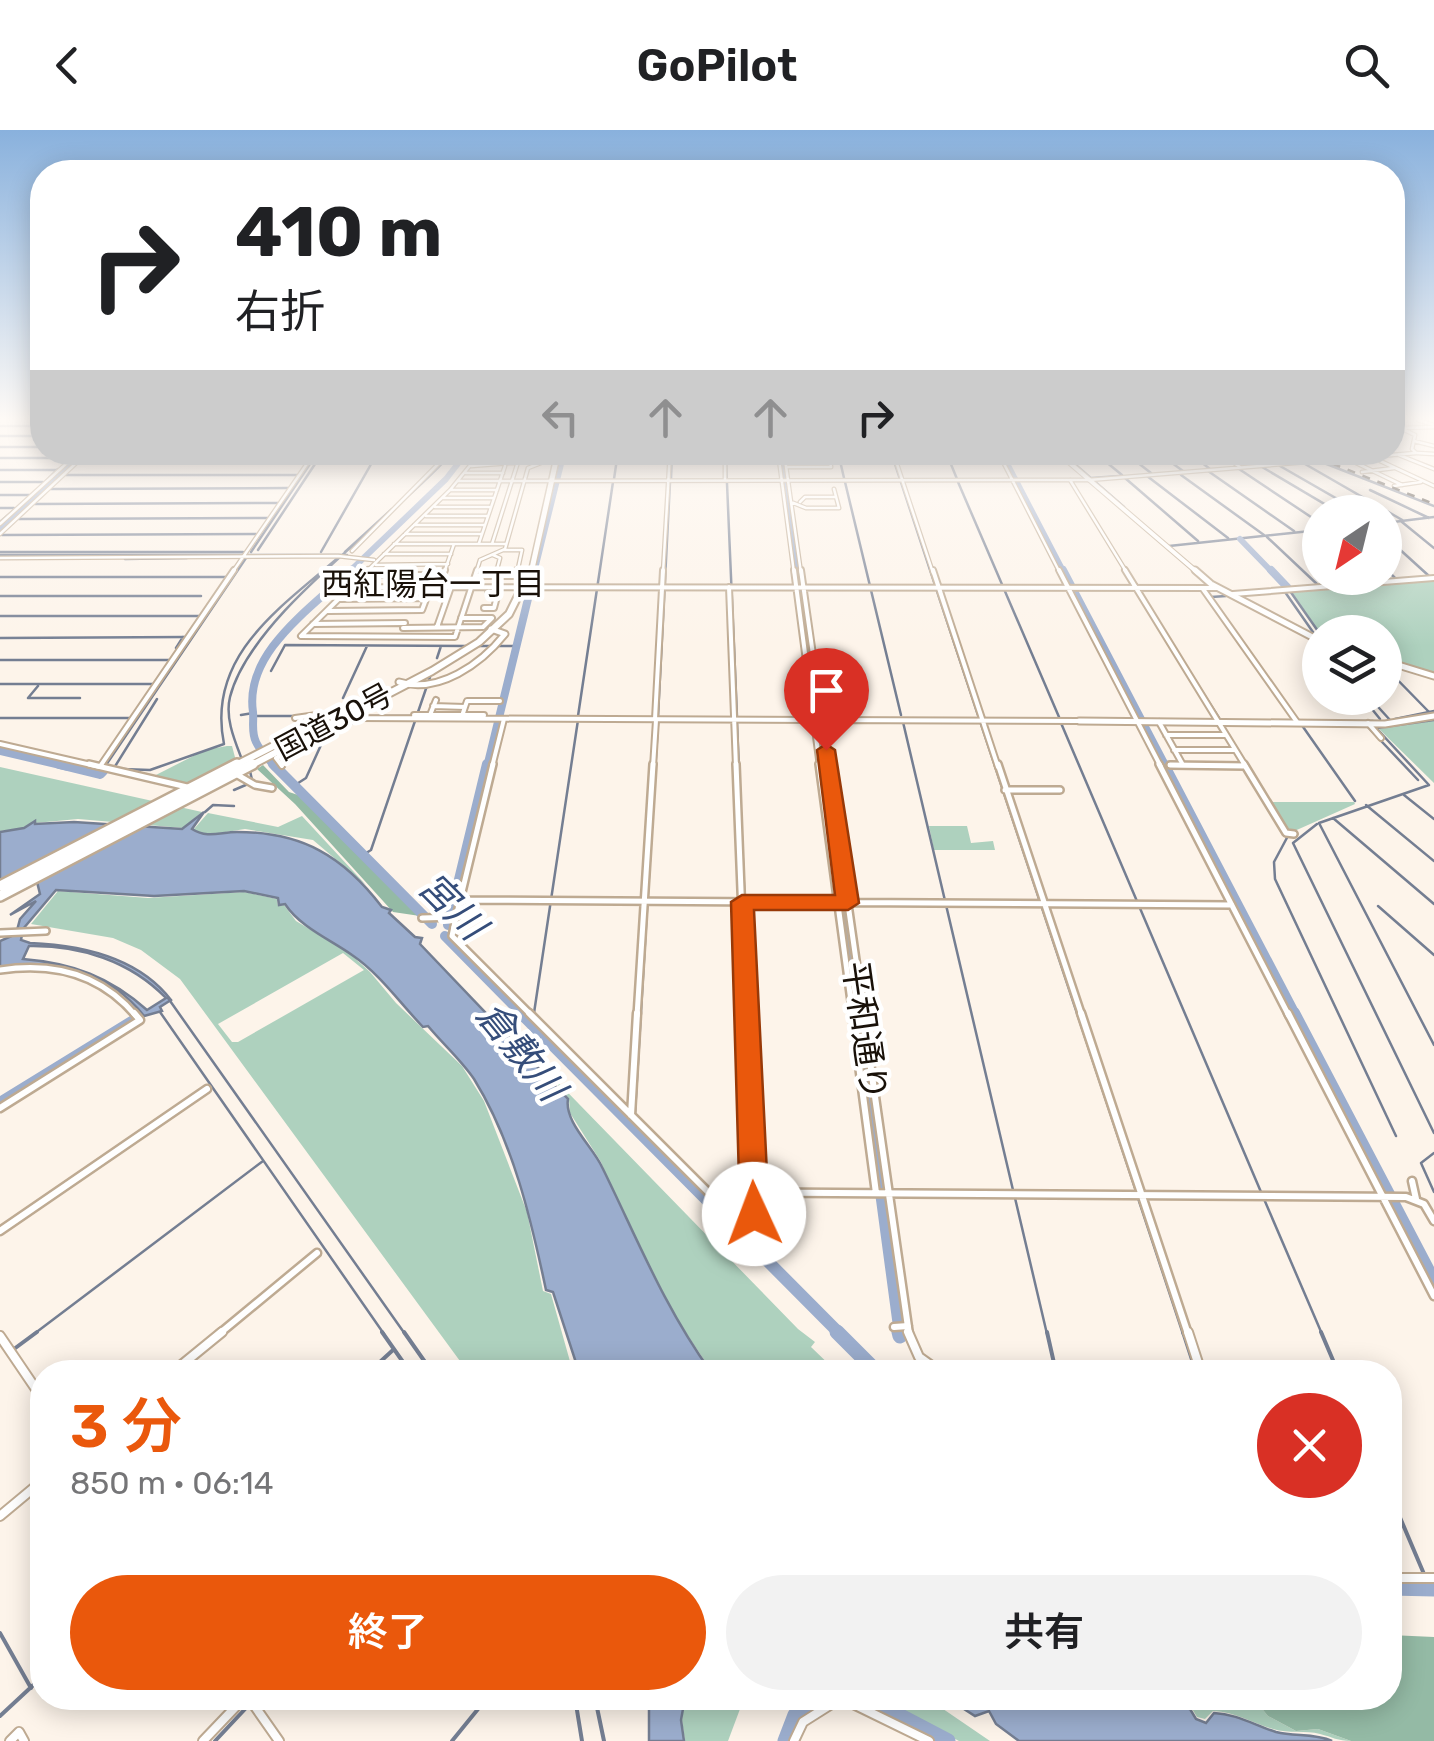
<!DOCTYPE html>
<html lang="ja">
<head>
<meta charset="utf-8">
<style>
	body { margin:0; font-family:Rubik,"Noto Sans JP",sans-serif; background:#f2f2f2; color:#202124; height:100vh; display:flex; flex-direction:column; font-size:38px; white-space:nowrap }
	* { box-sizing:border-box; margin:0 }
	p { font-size:32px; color:#757577 }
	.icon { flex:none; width:55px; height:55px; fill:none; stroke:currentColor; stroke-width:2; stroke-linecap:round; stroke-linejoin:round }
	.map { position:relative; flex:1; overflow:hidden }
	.sheet { position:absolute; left:30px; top:1230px; width:1372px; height:350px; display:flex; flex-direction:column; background:#fff; border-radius:40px; box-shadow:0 5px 25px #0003 }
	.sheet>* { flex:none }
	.top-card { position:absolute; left:30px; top:30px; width:1375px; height:305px; border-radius:40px; box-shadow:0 5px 25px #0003; background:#fff; color:#202124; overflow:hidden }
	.needle { width:65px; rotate:215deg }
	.buttons { position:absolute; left:1302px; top:365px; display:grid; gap:20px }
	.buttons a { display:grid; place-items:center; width:100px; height:100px; border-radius:50%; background:#fff; box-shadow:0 5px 25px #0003; font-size:50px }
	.pin { position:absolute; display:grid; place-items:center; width:85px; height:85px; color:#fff; margin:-102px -42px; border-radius:50% 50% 50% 0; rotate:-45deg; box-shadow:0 0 10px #0007 }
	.pin .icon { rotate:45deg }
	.me { position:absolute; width:110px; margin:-55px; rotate:358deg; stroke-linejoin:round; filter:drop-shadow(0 0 8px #0008) }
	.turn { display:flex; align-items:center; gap:35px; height:210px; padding:0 40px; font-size:45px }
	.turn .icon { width:130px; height:130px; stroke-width:2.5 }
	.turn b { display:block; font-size:70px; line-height:85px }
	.lanes { display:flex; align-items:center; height:95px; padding:0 40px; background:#0003; justify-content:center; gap:50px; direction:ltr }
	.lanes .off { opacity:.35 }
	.round { display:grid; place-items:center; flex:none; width:105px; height:105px; border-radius:52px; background:#f2f2f2 }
	.headline { display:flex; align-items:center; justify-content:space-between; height:170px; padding:0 40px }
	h1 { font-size:60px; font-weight:600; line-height:75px; color:#ea580c }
	.primary-button { display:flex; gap:20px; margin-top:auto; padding:20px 40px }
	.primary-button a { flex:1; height:115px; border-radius:60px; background:#ea580c; color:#fff; font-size:40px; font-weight:600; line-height:115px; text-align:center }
	.primary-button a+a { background:#f2f2f2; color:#202124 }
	header { display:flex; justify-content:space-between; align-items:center; height:130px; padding:0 40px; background:#fff; font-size:45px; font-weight:600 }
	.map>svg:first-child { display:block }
	.green { fill:#aed1be; fill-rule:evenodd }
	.forest { fill:#94baa5 }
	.water { fill:#9badcd; stroke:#747e92; stroke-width:2.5; fill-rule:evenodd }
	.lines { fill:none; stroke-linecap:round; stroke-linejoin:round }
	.stream-far1 { stroke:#747e92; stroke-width:2.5 }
	.stream { stroke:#747e92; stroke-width:4 }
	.river-far4 { stroke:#9badcd; stroke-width:6 }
	.river-far3 { stroke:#9badcd; stroke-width:8 }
	.river-far2 { stroke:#9badcd; stroke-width:10 }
	.river-far1 { stroke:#9badcd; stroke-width:12 }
	.river { stroke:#9badcd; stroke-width:15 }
	.street-far4-casing { stroke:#beaa92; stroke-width:5 }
	.street-far3-casing { stroke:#beaa92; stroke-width:8 }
	.street-far2-casing { stroke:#beaa92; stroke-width:10 }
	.street-far1-casing { stroke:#beaa92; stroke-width:11 }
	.street-casing { stroke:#beaa92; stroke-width:12 }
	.secondary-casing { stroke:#beaa92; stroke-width:9 }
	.primary-far1-casing { stroke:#beaa92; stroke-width:6 }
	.primary-casing { stroke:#beaa92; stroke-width:9 }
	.highway-far2-casing { stroke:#beaa92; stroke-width:8 }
	.highway-far1-casing { stroke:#beaa92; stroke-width:10 }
	.highway-casing { stroke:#beaa92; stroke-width:14 }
	.street-far4 { stroke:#fff; stroke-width:2.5 }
	.street-far3 { stroke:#fff; stroke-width:4 }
	.street-far2 { stroke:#fff; stroke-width:5 }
	.street-far1 { stroke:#fff; stroke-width:6 }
	.street { stroke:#fff; stroke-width:8 }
	.secondary { stroke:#fff; stroke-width:5 }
	.primary-far1 { stroke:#fff; stroke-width:4 }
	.primary { stroke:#fff; stroke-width:5 }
	.highway-far2 { stroke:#fff; stroke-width:5 }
	.highway-far1 { stroke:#fff; stroke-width:6 }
	.highway { stroke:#fff; stroke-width:9 }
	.rail { stroke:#3d352d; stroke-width:2.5; stroke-dasharray:8 8; stroke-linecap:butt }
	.route { fill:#ea580c; stroke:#983908; stroke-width:2.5 }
	.labels { text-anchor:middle; stroke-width:9; stroke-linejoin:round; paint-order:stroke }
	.far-street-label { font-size:30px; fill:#191109; stroke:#fff }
	.far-neighbourhood-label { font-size:32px; fill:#191109; stroke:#fff }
	.street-label { font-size:35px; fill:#191109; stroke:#fff }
	.water-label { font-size:38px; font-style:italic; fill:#354d7a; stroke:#fff }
</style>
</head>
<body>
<header><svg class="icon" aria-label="back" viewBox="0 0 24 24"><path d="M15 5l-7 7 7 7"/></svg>GoPilot<svg class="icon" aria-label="search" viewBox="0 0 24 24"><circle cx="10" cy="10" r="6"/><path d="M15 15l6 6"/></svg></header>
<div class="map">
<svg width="1434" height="1611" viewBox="0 0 1434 1611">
	<rect width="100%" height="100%" fill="#fdf4ea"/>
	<!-- green -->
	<path class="green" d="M1434,451V543L1385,529V502L1320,503L1291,461Z
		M1434,591V653L1379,599Z
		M227,616H232L236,631L189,656L152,647L205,620Z
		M0,637L202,682L183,698L78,689L35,693V690L24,698L0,701Z
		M1272,672H1354L1355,674L1290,703Z
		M208,683L278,697L302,686L366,755L313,710L245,699L206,705L193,700Z
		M929,696H967L971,713L993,711L995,720H934Z
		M58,761L148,768L244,762L277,769L278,776L284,775L296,791L348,822L370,842L396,873L462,936L484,971L527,1082L543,1161L551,1164L573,1242H468L180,849L141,820L113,808L31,794ZM343,823L364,840L238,912H232L218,894Z
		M542,936L798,1199L815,1212L811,1217L837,1242H712L675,1186L626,1093L601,1032L570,983L569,969Z
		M685,1568H749L740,1579L728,1611H685L682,1590Z
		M877,1568H927L990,1611H959Z
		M1156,1568H1253L1268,1586L1296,1601L1318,1599L1351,1611C1338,1611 1332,1607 1320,1604C1306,1600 1289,1604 1273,1599C1252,1593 1236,1582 1213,1581L1205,1589L1197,1587L1191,1577Z"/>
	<!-- forest -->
	<path class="forest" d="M263,635L289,662L298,665L420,786L393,782L295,674L257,639Z
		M1390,1505L1434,1507V1611H1351L1318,1599L1296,1601L1268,1586L1253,1568H1390Z"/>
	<!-- water -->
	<path class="water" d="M204,682L192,699C208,709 220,702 237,702C302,702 343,726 382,777L391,780L389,783L415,807L422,808L420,814L568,969C564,992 593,1017 602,1037C637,1108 664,1177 711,1242H579L553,1162L546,1160C531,1089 513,1012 474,949C461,930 443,914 428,896L423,897C399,872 380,844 352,825C331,810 300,797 285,774L279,775L278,768L244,761L154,766L56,760L23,799L21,810L30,813C81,815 138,827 171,870L160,877L162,881L144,886C111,843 51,825 0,839V811L16,804L20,789L36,771L10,785L40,764L37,752L0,753V702L24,698L35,691V694L74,692L182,699ZM29,816C80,815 130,831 166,868L147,880C110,847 73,833 23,829Z
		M649,1568H685L681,1590L684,1611H649Z
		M947,1568H1152L1166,1576L1190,1579L1196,1589L1206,1593L1214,1583C1237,1584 1254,1595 1276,1602C1295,1607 1314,1603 1332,1611H1019L996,1594L989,1581L975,1586Z"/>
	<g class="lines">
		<!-- stream-far1 -->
		<path class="stream-far1" d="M0,296H42
			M0,306H42
			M0,317H42
			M838,322L844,348
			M891,322L979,588
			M946,322L957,349
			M1061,322L1124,377
			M1094,322L1122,345
			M1124,322L1151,343
			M1157,322L1183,341
			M1188,322L1210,339
			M1264,322L1280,332
			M1298,322L1320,331
			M0,328H69
			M726,330L737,587
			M439,331L446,322
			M80,332L307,331
			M1324,333L1434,376
			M1305,334L1404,391
			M1280,336L1360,382
			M1262,337L1338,382
			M1239,339L1320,393
			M0,340H56
			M1208,341L1294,401
			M66,345H298
			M1181,345L1264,405
			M1147,346L1228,408
			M1091,348L1119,346
			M1125,348L1198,411
			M614,349L618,322
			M671,349L672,322
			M46,351L58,339
			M0,352H43
			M845,352L901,585
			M958,352L1059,587
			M51,359L288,358
			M1370,360L1429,388
			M0,365H29
			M35,374L278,373
			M0,378H14
			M19,389L268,388
			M0,392L14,380
			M1402,392L1434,418
			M1385,393L1434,387
			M1312,402L1320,410
			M2,405L256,404
			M1385,406L1429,446
			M1267,407L1318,455
			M1169,416L1320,400
			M258,420L323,322
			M0,422H243
			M251,422L318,322
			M321,422L378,322
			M345,422L392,379
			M0,425H347
			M125,429L187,428
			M1385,438L1396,449
			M0,447H227
			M1356,448L1360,452
			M1290,461L1320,504
			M1280,462H1285L1315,505
			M0,466H201
			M1211,467L1226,466
			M0,486H200
			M0,508L185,507
			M476,516H517
			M176,518L183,507
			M1177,522L1219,588
			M437,528L441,516
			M0,530H170
			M1385,537L1429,582
			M271,541L285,515L468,516
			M0,554H154
			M38,556L28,568H80
			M343,568L367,516
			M1363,568L1380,589
			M1370,568L1390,590
			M418,582L430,547
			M241,585L253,583
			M254,586H301
			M361,586H413
			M578,586L613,352
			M658,586L670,352
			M486,587H588
			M0,588H129
			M1395,589L1434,581
			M1306,591H1373
			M903,592L1013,1060
			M737,593L759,1107L754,1120
			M1061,593L1261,1062
			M981,594L1136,1061
			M1222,594L1246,633
			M1301,594L1355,671
			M1367,596L1418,650
			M1377,598L1434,590
			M1378,600L1429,655L1319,693L1434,915
			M241,627C234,609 225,587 230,567C251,484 394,389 453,322
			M106,635L246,428
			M114,638L157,569
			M122,639L150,640L224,614C206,526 280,478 339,427
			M250,641L252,650
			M292,657L306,648L326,604L360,590
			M234,660L248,654
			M1404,665L1434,689
			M1366,675L1434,731
			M205,682L213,675L234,676
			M1333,688L1434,774
			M1317,694L1293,713L1434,1003
			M1289,704L1274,732L1275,749L1396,1006
			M363,725L371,720L415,591
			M1378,776L1434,825
			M168,868L405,1204
			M160,882L384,1204
			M534,883L578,590
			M635,983L658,593
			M1434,1023L1421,1033L1434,1062
			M1015,1068L1047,1204
			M1138,1068L1183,1204
			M1264,1069L1322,1204
			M34,1204L263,1031"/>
		<!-- stream -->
		<path class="stream" d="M382,1202L410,1242
			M404,1202L432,1242
			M1047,1202L1056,1242
			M1183,1202L1196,1242
			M1321,1202L1338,1242
			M14,1219L37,1202
			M369,1242L393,1220
			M1390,1364L1424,1444
			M0,1503L31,1558
			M575,1568L582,1611
			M595,1568L604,1611
			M0,1586L42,1547
			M215,1611L246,1578
			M452,1611L487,1568"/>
		<!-- river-far4 -->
		<path class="river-far4" d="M781,322L797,443
			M1001,322L1064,443
			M0,400L85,322
			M1240,409L1273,443
			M348,443L446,349L467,322
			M534,443L564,322"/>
		<!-- river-far3 -->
		<path class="river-far3" d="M797,440L823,637
			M1063,440L1166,637
			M1271,440L1288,458
			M0,621L69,637
			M275,637C269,629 260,621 256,612C251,602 254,592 253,582C244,522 312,478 351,440
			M487,637L535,440"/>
		<!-- river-far2 -->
		<path class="river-far2" d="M59,634L100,644L103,641
			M273,634L432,794
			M823,634L857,886
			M1164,634L1296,886
			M448,795L487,634
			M445,806L524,886"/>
		<!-- river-far1 -->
		<path class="river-far1" d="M521,883L840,1204
			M857,883L900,1204
			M1294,883L1434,1150
			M0,973L135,890"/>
		<!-- river -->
		<path class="river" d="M837,1202L877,1242
			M899,1202L900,1206
			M1390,1458L1434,1459
			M866,1568L948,1611
			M785,1611L795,1585L821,1568"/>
		<defs>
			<path id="street-far4" d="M1418,290L1434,295
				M1403,298L1434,297
				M1414,311L1434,316
				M725,322V349
				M778,322L794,443
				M784,322L801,443
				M893,322L933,443
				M998,322L1060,443
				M1217,322L1240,337
				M1316,322L1332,329
				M1326,322L1340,329
				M1361,322L1434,356
				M1417,323L1434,324
				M1399,325L1434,339
				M477,329H511
				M785,330L830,331L831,337H786
				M1350,330L1402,355
				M532,334L533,322
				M471,336L522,332L525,322
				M1362,342L1394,338
				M466,343H503
				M1070,350L1127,443
				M458,351L1089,350L1416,323L1412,319L1415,305L1392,294
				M1394,356L1421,352
				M834,359L839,378
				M450,360H497
				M442,368H494
				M791,372L806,378H839
				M800,372L805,367H836
				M435,377H489
				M426,386H488
				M0,394L79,322
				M414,395H485
				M0,404L88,322
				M405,404H482
				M479,413L505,336
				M394,414H506
				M492,414L518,332
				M504,420H522L517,443
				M352,421L450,322
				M384,424H451
				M493,425L500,428L496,443
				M0,428L338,426L374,430
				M376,435L448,434
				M232,443L315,322
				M365,443L450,360L481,322
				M444,443L454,414
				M476,443L480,430L505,419L528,338L546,331L548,322
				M663,443L670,322"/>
			<path id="street-far3" d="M368,440L301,506L455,507L477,440
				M794,440L820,637
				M801,440L829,637
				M933,440L998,637
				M1059,440L1161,637
				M1125,440L1246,637
				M362,445H443
				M475,446H516L517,440
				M495,446L497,440
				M439,456L445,440
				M351,457L1217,458
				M729,457L736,637
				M1203,459L1297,592
				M1233,464L1434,448
				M340,469L427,468
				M484,478H494L498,463H488
				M329,481L422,480L431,456
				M313,494L405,493
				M437,497L451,457
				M403,498L483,497L492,488H461
				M433,576L465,577
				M414,585H484L483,588
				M430,585L436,570
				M462,586L467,571H500
				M295,588L324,584L358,588L1079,591
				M655,589L663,440
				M1159,592L1183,635
				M1368,593L1381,608
				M1166,605H1226
				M0,614L100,637
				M299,615L309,610
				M1174,620H1235
				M101,635L234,440
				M1170,635L1245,636
				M282,636L276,628L299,615L294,612
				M492,637L504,589
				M653,637L656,590"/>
			<path id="street-far2" d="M89,634L187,657
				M736,634L746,886
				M819,634L853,886
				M828,634L864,886
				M998,634L1082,886
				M1159,634L1289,886
				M1244,634L1286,703L1294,704
				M1170,635L1245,636
				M236,644L255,655L272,658
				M1005,660H1060
				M461,770L1232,775
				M456,787L452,806L532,886
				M422,788L456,787L493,634
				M0,803L46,801
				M0,840C53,832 101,844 136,886
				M637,886L653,634"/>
			<path id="street-far1" d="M529,883L708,1062L1406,1067L1424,1074L1434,1091
				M746,883L755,1106
				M852,883L876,1063
				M863,883L909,1204
				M1081,883L1188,1204
				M1288,883L1434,1166
				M0,978L140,890L134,883
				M631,985L637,883
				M1412,1051L1416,1069
				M0,1101L207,959
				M894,1197L908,1196
				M219,1204L317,1123"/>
			<path id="street" d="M908,1202L919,1227L940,1242
				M1188,1202L1201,1242
				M0,1206L42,1268
				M173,1242L222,1202
				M0,1386L42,1351
				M1390,1448H1434
				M249,1568L279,1611
				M10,1611L19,1602L24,1611
				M203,1611L244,1568
				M794,1611L803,1592L841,1568L929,1611"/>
			<path id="secondary" d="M399,552C439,564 481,534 505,504L491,499
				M1079,591L1385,594L1434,586"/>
			<path id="primary-far1" d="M1057,322L1198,443"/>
			<path id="primary" d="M1195,440L1211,454L1320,511
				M1385,531L1434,546"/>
			<path id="highway-far2" d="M531,443L558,322"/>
			<path id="highway-far1" d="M232,637L291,607
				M248,637L432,541L479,512L509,484L531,440"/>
			<path id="highway" d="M0,756L237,634
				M0,766L253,634"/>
		</defs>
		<!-- street-far4 casing -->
		<use href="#street-far4" class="street-far4-casing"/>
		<!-- street-far3 casing -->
		<use href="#street-far3" class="street-far3-casing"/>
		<!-- street-far2 casing -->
		<use href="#street-far2" class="street-far2-casing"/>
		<!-- street-far1 casing -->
		<use href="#street-far1" class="street-far1-casing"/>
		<!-- street casing -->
		<use href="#street" class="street-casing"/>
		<!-- secondary casing -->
		<use href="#secondary" class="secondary-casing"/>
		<!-- primary-far1 casing -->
		<use href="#primary-far1" class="primary-far1-casing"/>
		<!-- primary casing -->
		<use href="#primary" class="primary-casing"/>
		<!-- highway-far2 casing -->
		<use href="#highway-far2" class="highway-far2-casing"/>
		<!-- highway-far1 casing -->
		<use href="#highway-far1" class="highway-far1-casing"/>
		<!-- highway casing -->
		<use href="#highway" class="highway-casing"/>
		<!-- street-far4 -->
		<use href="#street-far4" class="street-far4"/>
		<!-- street-far3 -->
		<use href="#street-far3" class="street-far3"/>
		<!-- street-far2 -->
		<use href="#street-far2" class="street-far2"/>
		<!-- street-far1 -->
		<use href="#street-far1" class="street-far1"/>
		<!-- street -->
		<use href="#street" class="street"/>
		<!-- secondary -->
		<use href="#secondary" class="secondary"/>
		<!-- primary-far1 -->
		<use href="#primary-far1" class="primary-far1"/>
		<!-- primary -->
		<use href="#primary" class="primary"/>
		<!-- highway-far2 -->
		<use href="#highway-far2" class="highway-far2"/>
		<!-- highway-far1 -->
		<use href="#highway-far1" class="highway-far1"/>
		<!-- highway -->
		<use href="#highway" class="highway"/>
		<!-- rail -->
		<path class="rail" d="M1303,322L1434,374"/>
	</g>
	<!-- sky -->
	<linearGradient id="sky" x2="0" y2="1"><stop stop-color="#89b1dd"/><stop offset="0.56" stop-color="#fefaf6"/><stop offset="1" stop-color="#fefaf6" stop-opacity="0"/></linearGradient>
	<rect width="1434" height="516" fill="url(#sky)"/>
	<!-- route -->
	<path class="route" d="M826,614L835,620L859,773L848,780H754L769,1084L765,1093L754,1097L744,1093L740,1084L731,772L742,765H835L817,620Z"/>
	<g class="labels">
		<!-- far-street labels -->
		<g class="far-street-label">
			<text transform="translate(334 592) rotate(-28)" y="10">国道30号</text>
		</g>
		<!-- far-neighbourhood labels -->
		<g class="far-neighbourhood-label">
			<text x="433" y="465">西紅陽台一丁目</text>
		</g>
		<!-- street labels -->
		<g class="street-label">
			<text transform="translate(865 901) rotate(82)" y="12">平和通り</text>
		</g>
		<!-- water labels -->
		<g class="water-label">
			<text transform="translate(452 776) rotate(45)" y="13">宮川</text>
			<text transform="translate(521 921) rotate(51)" y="13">倉敷川</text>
		</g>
	</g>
</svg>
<div class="buttons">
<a><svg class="needle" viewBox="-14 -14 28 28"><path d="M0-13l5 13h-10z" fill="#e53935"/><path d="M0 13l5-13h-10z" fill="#757577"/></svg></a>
<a><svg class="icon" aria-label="layers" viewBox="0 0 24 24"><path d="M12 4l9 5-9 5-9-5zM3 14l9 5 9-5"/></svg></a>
</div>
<div class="pin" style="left:826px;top:620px;background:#d93025"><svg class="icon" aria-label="arrive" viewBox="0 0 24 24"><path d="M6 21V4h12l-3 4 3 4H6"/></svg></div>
<svg class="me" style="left:754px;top:1084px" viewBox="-20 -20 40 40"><circle r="19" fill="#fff"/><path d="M0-13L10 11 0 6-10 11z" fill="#ea580c"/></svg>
<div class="top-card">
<div class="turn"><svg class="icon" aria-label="right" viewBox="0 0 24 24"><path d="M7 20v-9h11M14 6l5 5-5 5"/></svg><div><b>410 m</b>右折</div></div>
<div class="lanes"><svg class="icon off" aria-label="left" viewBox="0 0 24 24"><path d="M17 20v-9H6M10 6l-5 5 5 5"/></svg><svg class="icon off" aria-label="ahead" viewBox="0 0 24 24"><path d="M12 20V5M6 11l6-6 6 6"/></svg><svg class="icon off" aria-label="ahead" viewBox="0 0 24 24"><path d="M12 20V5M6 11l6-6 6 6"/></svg><svg class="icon" aria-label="right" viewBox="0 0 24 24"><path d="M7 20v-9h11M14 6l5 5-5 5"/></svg></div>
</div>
<section class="sheet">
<div class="headline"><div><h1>3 分</h1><p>850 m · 06:14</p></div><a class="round" style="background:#d93025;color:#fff"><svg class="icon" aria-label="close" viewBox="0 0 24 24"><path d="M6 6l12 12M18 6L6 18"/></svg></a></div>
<div class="primary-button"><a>終了</a><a>共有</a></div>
</section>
</div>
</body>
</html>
